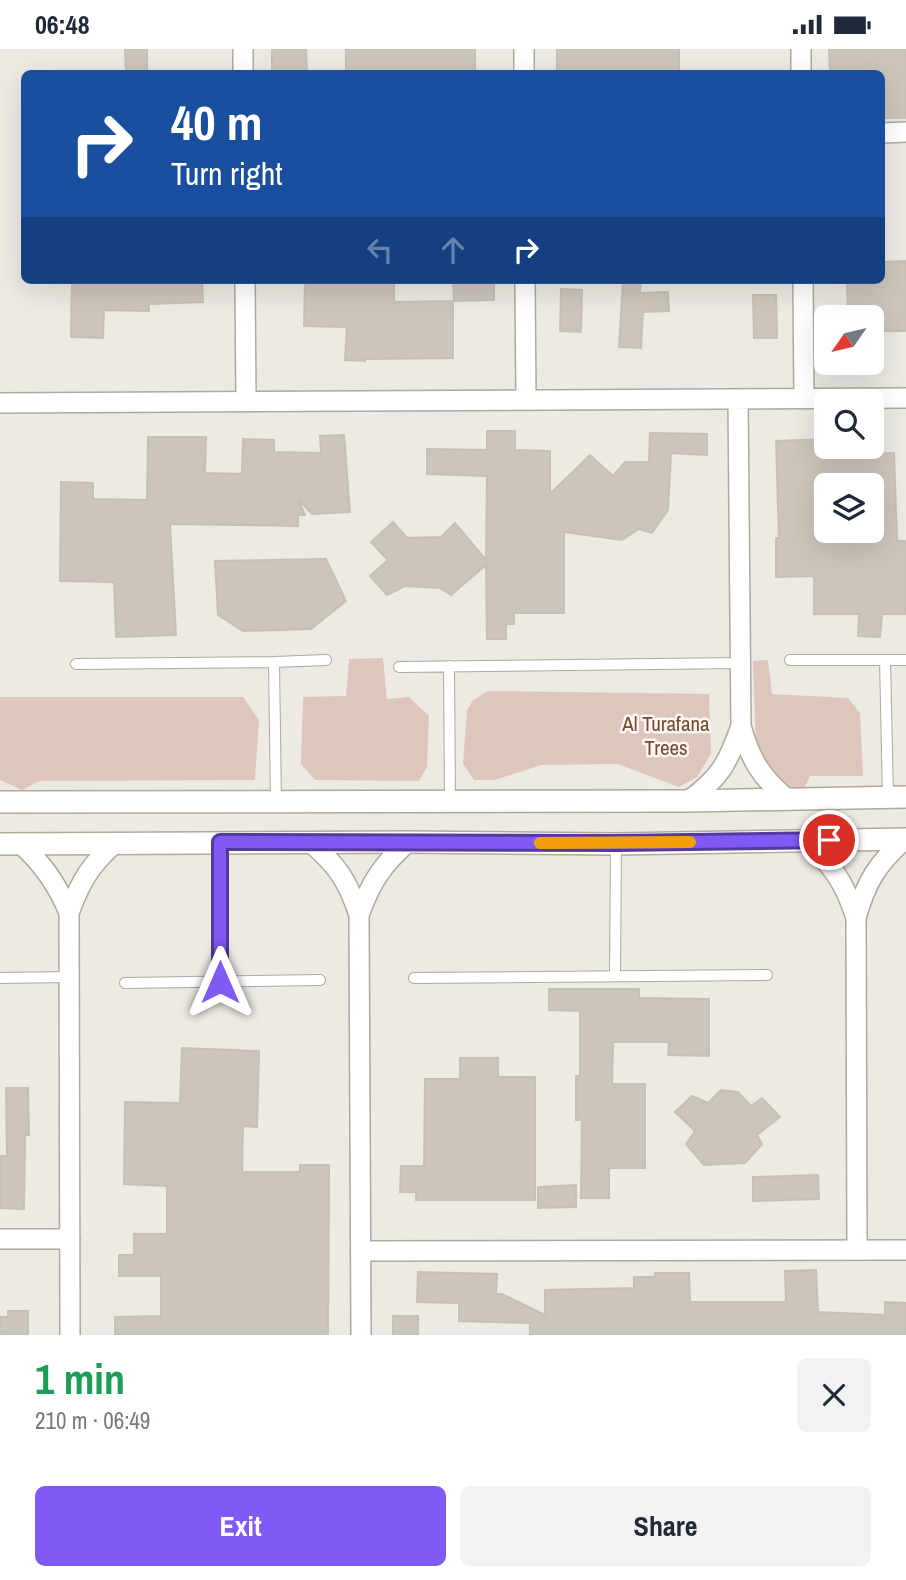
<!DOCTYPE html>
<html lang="en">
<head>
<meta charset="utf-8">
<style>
	body { margin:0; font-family:"Archivo Narrow",sans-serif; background:#f2f2f3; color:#1f2937; height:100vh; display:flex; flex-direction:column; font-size:26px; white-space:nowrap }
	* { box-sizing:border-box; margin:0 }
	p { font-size:23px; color:#747a83 }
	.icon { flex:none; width:38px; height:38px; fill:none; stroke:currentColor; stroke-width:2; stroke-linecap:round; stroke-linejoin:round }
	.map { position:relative; height:1286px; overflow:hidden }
	.panel { display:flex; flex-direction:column; background:#fff; flex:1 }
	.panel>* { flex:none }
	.guide { position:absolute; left:21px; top:21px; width:864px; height:214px; border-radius:10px; box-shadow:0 7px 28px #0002; background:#1a4fa0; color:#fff; overflow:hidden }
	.needle { width:46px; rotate:236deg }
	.fabs { position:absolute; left:814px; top:256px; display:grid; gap:14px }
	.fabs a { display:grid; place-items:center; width:70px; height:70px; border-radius:10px; background:#fff; box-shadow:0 7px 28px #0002; font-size:35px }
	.pin { position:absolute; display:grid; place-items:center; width:60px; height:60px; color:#fff; margin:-30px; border:4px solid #fff; border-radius:50%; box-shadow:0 2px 7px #0007 }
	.me { position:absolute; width:77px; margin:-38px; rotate:0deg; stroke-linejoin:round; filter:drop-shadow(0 0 5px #0008) }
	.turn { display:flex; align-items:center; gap:24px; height:147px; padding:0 35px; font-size:32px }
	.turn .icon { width:91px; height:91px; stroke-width:2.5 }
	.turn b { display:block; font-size:49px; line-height:60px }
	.lanes { display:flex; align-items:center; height:66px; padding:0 35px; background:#0003; justify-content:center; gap:35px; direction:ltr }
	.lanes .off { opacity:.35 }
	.round { display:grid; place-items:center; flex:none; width:74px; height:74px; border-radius:10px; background:#f2f2f3 }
	.headline { display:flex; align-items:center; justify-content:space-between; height:119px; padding:0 35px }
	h1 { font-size:42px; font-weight:800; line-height:52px; color:#1e9e55 }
	.primary-button { display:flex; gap:14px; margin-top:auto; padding:14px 35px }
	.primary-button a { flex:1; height:80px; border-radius:10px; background:#8159f5; color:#fff; font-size:28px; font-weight:800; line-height:80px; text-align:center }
	.primary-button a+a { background:#f2f2f3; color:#1f2937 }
	.status { display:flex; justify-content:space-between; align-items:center; height:49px; padding:0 35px; background:#fff; direction:ltr }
	.status svg { height:19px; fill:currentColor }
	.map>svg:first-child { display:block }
	.green { fill:#dfc6bc }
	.building { fill:#cbc5bb; stroke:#c7c0b5; stroke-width:2; fill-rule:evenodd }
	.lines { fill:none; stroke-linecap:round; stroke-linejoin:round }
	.service-casing { stroke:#afa99e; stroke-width:12 }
	.minor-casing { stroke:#afa99e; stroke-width:22 }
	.secondary-casing { stroke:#b2a998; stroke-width:24 }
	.service { stroke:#fff; stroke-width:10 }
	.minor { stroke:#fff; stroke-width:19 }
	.secondary { stroke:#fff; stroke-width:21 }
	.route-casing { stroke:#543a9f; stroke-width:18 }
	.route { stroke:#8159f5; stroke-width:12 }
	.slow { stroke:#f59e0b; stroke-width:12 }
	.labels { text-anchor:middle; stroke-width:5; stroke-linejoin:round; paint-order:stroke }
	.park-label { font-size:21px; fill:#78492b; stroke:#faf7f4 }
</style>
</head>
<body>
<div class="status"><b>06:48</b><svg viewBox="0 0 49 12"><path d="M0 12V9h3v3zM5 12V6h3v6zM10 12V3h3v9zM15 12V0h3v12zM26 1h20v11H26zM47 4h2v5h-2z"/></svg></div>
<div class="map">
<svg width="906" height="1286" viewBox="0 0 906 1286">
	<rect width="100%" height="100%" fill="#ede9e3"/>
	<!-- green -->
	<path class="green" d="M383,609L387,650L409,648L429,667L427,718L419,732L315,731L301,715L303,648L346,647L349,610Z
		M768,611L772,645L848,649L860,664L863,727H810L805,738L788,740L767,720L756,700L753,612Z
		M488,642L709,645L711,705L697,728L679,738L618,715L541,716L495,731H474L463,715L467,661L473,651Z
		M0,648H243L259,671L255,731L40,732L22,741L0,731Z"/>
	<!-- building -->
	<path class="building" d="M125,0H147V24H126Z
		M272,0H306L307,24H272Z
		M346,0H475V24H346Z
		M557,0H679V24L557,23Z
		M829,0H906V69H882V24H830Z
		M906,212V282H884L883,268H848L847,231H882V213Z
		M72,231H150V233L202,231L203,253L149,255V262L104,261L103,289L71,288Z
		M305,231H394V253L453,252V309L365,310V312L345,311L347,278L304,277Z
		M453,231H494V251L454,252Z
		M623,231H641L640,244L668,243L669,262L643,263L641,299L619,298Z
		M561,240L582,241L581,283L560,282Z
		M753,246H776L777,289H754Z
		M487,382H515V401L550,402V445L590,406L613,427L625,413H649L650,384L707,385V406L671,404L668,461L652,484L639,480L622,491L564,483V564H514V575H506V590H487L486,516L451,546L440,539L405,537L387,546L370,527L388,511L371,493L393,473L407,489L441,488L455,474L486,511L487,427L427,425V400L487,401Z
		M344,386L350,463L312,465L298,450L305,466H298V477L170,475L176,586L116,588L114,533L60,532L61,433L93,434V450L147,451L148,388H206L205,424L242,425L243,390L274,391V403L321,404L320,387Z
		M826,390V406L894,404L897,492H906V565H882L880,588L858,587L859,565H814V527L776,528V489H779L776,392ZM826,436H872V492H826Z
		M326,510L346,552L311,580L243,582L218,566L215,512Z
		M549,940H639V949L709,950V1007L668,1006L669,993H613L612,1035H645V1119H609V1149H581L582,1071H576V1027H580V962L549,961Z
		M182,999L259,1002L257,1078L243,1077L242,1123H300V1116H329L328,1286H115V1268L161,1267V1227H119V1206H134V1185H167V1137L124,1135L125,1053L180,1054Z
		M460,1009H498V1028H535V1151H416V1143H400L401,1117H424L425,1030H460Z
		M6,1039H28L29,1086H25L24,1160L0,1159V1107H7Z
		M721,1041L738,1043L751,1057L762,1049L780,1068L757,1086L762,1095L745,1114L704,1116L686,1095L695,1082L675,1063L692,1047L708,1054Z
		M818,1126L819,1150L753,1152V1128Z
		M576,1136V1158L538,1159V1138Z
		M816,1221L818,1263L885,1266V1253L906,1254V1286H530V1274L459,1272V1254L417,1253L418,1223L497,1225L496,1245H502L545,1266V1241L634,1239V1228H655V1224H689L690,1253H786L785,1222Z
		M8,1262H28V1286H0V1268H8Z
		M393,1267H418V1286H393Z"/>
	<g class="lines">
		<defs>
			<path id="service" d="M790,611H906
				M885,611L888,748
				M274,613L276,753
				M76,615L274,613L326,611
				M449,617L450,752
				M399,618L740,614
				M220,794V933
				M615,927L616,795
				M0,929L69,928
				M414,929L767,926
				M125,934L320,931"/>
			<path id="minor" d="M243,0V24
				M524,0V24
				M801,0V24
				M882,84L906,83
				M245,231L246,352
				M525,231L526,351
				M803,231L804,350
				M738,350L741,677C750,710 761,728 787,750
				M0,354L906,349
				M688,752C720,729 728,714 741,677
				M804,791C832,815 845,834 856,869
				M310,793C337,816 348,832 359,866L361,1286
				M21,795C43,815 58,836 69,864
				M359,866C371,833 382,816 408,793
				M0,1190H70
				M857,1201L856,869C866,833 877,815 905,790
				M361,1202L906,1201
				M70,1286L69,864C80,833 91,815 115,794"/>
			<path id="secondary" d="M0,753L688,752L906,748
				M0,795L408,793L616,795L906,790"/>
		</defs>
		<!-- service casing -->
		<use href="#service" class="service-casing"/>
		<!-- minor casing -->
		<use href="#minor" class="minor-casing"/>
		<!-- secondary casing -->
		<use href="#secondary" class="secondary-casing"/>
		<!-- service -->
		<use href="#service" class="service"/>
		<!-- minor -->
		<use href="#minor" class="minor"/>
		<!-- secondary -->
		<use href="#secondary" class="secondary"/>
	</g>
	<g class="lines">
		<defs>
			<path id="route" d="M220,933V793L616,794L829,791"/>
		</defs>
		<!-- route casing -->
		<use href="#route" class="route-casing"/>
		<!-- route -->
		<use href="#route" class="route"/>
		<!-- slow -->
		<path class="slow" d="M540,794L690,793"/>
	</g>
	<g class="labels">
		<!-- park labels -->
		<g class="park-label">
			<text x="666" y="682">Al Turafana<tspan x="666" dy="24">Trees</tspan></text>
		</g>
	</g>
</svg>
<div class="fabs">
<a><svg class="needle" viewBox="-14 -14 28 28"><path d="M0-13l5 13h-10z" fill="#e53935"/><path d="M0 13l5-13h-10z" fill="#747a83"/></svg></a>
<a><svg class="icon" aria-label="search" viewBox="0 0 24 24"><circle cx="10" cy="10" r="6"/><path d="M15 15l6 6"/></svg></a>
<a><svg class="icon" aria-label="layers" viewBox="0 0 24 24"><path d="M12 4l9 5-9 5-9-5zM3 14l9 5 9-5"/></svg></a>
</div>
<div class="pin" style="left:829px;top:791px;background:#d93025"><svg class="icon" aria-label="arrive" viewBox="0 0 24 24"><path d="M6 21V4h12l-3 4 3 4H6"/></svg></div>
<svg class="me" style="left:220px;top:933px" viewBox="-20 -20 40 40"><path d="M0-17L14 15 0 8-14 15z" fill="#8159f5" stroke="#fff" stroke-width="4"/></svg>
<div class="guide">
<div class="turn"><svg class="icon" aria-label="right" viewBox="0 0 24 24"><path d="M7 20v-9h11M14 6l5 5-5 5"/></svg><div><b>40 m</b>Turn right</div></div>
<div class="lanes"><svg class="icon off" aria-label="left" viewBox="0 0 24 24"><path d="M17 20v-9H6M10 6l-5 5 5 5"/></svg><svg class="icon off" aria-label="ahead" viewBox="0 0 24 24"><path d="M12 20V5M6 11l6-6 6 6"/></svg><svg class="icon" aria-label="right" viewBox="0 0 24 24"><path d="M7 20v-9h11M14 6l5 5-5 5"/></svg></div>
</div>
</div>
<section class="panel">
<div class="headline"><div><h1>1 min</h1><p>210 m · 06:49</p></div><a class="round"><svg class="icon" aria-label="close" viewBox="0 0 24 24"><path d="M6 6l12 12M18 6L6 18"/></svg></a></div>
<div class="primary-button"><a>Exit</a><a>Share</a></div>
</section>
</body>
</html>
